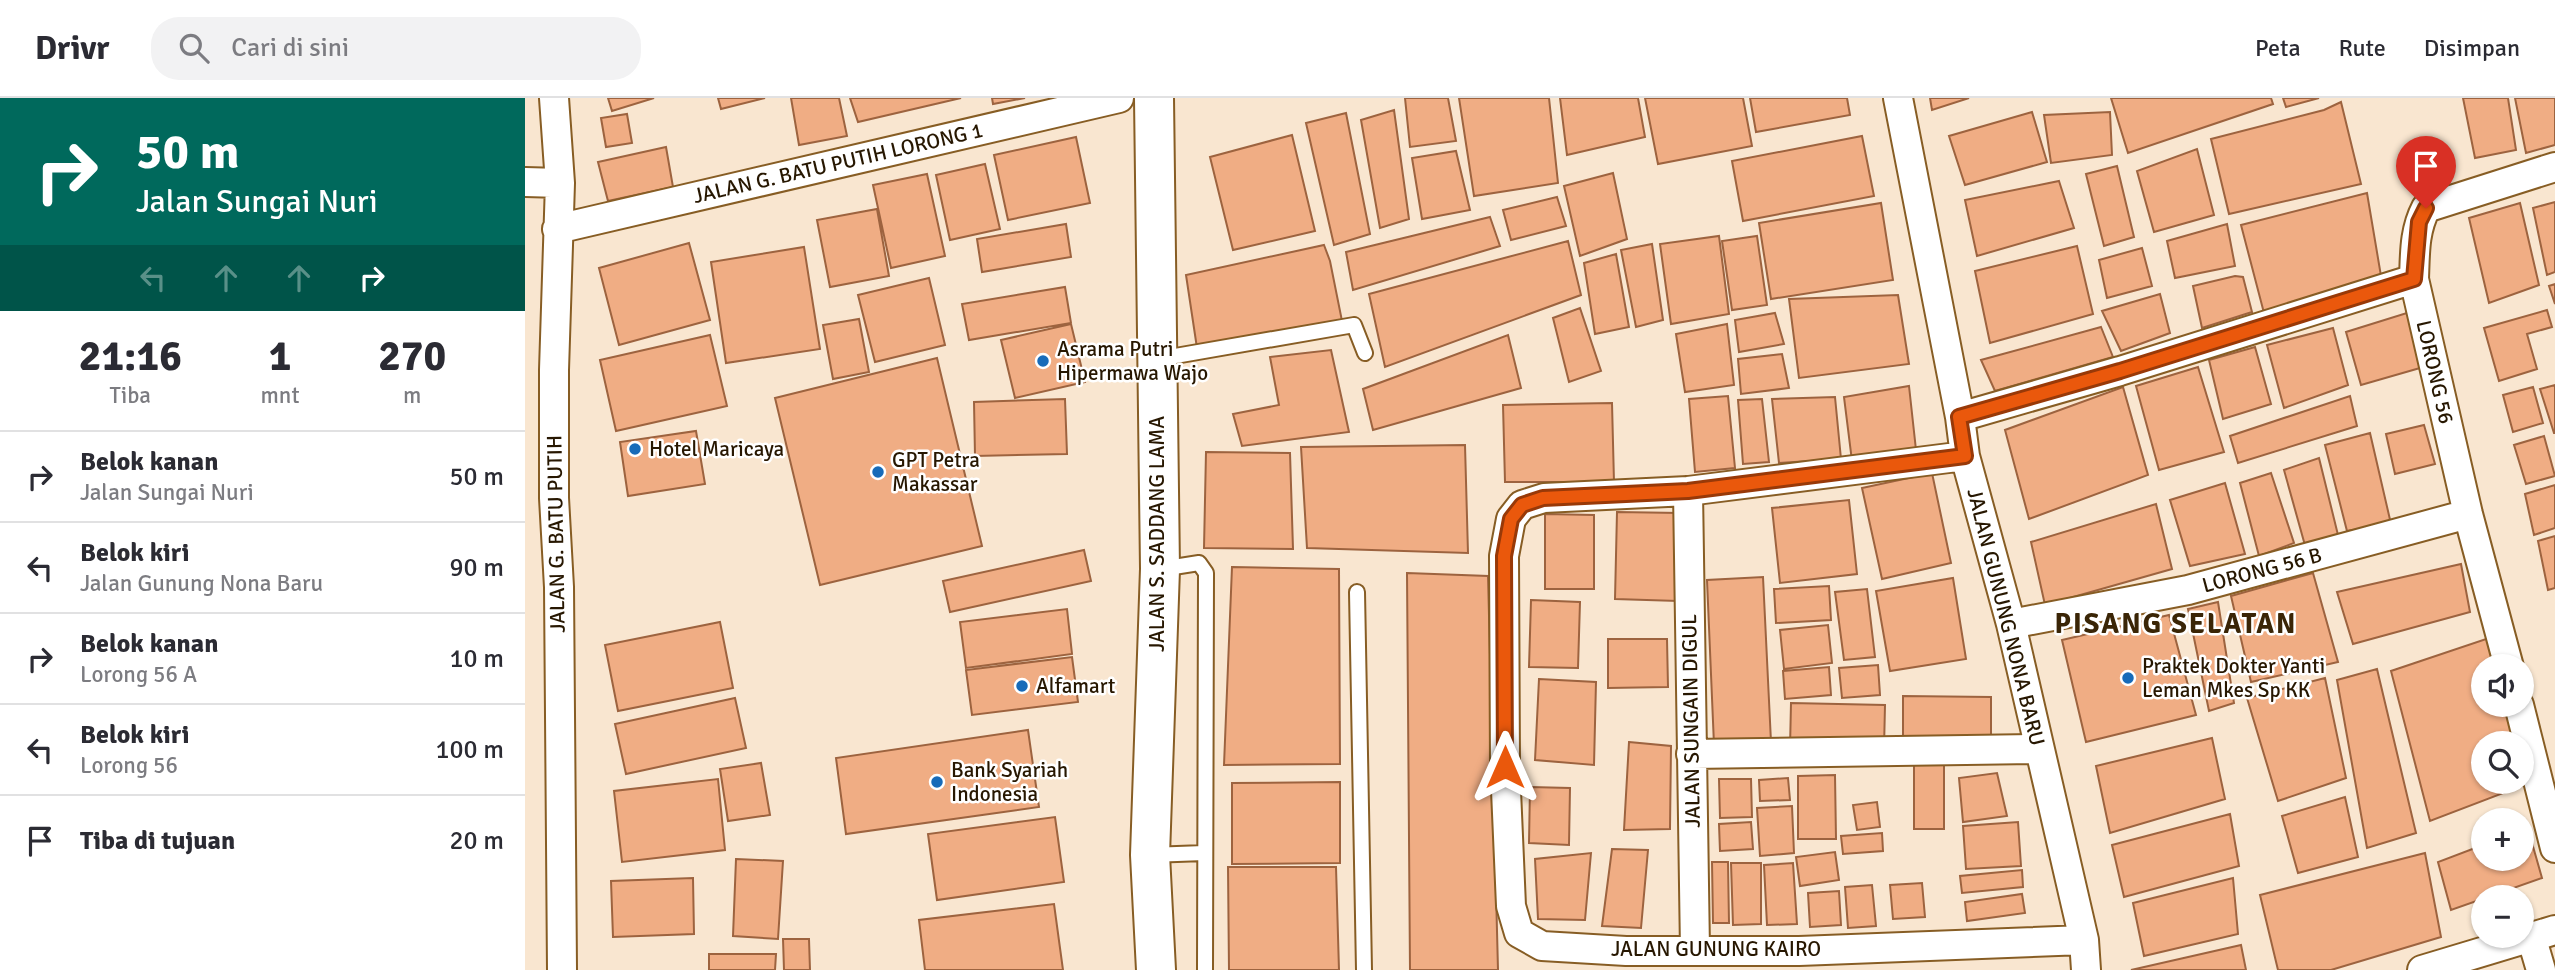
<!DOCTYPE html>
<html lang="id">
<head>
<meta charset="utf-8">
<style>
	body { margin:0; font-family:Signika,sans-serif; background:#f2f2f3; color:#2b2b33; height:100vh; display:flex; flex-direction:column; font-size:26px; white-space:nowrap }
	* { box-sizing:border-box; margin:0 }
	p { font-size:23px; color:#7c7c81 }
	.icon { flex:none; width:38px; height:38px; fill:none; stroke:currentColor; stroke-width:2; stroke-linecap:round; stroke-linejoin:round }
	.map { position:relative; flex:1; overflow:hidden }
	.drawer { display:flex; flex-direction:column; background:#fff; width:525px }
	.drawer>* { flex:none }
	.guide { background:#00695c; color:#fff; overflow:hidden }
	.tools { position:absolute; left:1946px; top:556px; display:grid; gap:14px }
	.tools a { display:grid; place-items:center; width:63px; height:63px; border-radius:50%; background:#fff; box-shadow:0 2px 5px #0004; font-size:35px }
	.pin { position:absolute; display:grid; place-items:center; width:60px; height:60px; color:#fff; margin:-72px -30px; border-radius:50% 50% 50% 0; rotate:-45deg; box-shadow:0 0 7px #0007 }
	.pin .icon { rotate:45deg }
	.me { position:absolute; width:77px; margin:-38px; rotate:0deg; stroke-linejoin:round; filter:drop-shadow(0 0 5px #0008) }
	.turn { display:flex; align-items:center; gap:24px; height:147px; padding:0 21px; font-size:32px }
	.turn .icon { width:91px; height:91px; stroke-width:2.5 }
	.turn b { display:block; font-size:49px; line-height:60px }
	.lanes { display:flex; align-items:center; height:66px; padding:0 21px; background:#0003; justify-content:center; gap:35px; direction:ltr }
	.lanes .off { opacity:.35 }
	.eta { display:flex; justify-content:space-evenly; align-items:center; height:119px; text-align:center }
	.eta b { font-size:42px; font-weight:700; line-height:49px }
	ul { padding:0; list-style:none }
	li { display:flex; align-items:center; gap:21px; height:91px; padding:0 21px; border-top:2px solid #e1e1e2 }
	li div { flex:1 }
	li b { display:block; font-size:26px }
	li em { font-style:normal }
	header { display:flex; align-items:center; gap:42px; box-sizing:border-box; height:98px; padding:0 35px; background:#fff; border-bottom:2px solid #e1e1e2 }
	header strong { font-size:33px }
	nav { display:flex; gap:38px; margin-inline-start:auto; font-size:24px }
	.search { width:490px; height:63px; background:#f2f2f3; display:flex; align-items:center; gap:18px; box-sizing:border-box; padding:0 24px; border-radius:28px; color:#7c7c81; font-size:26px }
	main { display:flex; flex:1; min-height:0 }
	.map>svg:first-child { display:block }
	.building { fill:#f0ad84; stroke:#9d633f; stroke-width:2 }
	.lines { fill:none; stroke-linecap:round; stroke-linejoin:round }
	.lane-casing { stroke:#875d24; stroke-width:18 }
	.street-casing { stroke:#875d24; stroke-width:32 }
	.secondary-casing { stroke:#875d24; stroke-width:42 }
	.lane { stroke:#fff; stroke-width:14 }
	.street { stroke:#fff; stroke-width:28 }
	.secondary { stroke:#fff; stroke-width:38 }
	.route-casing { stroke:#983908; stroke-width:18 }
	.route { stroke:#ea580c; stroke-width:12 }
	.poi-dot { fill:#176bb9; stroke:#fff; stroke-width:2.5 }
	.labels { text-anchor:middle; stroke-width:5; stroke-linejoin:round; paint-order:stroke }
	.street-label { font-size:21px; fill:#271701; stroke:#fff }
	.poi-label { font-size:21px; fill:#271701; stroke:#fff; text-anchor:start }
	.district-label { font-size:28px; font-weight:bold; letter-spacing:2px; fill:#3a2506; stroke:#fff }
</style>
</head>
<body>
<header>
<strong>Drivr</strong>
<div class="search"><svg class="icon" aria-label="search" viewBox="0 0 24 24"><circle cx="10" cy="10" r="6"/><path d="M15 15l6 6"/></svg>Cari di sini</div>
<nav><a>Peta</a><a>Rute</a><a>Disimpan</a></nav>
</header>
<main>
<section class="drawer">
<div class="guide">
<div class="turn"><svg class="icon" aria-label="right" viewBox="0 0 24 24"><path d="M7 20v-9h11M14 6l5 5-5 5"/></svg><div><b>50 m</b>Jalan Sungai Nuri</div></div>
<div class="lanes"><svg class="icon off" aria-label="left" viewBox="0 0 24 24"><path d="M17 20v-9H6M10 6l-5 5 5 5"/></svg><svg class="icon off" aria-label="ahead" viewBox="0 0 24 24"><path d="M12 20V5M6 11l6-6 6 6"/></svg><svg class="icon off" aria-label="ahead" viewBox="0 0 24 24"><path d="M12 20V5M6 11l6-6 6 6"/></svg><svg class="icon" aria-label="right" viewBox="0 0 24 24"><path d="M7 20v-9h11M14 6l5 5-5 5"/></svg></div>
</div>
<div class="eta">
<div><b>21:16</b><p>Tiba</p></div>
<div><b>1</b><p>mnt</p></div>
<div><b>270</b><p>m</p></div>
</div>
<ul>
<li><svg class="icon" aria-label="right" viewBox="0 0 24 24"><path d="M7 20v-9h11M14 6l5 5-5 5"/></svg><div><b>Belok kanan</b><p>Jalan Sungai Nuri</p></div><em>50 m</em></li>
<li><svg class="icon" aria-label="left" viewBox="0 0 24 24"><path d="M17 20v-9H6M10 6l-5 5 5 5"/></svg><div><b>Belok kiri</b><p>Jalan Gunung Nona Baru</p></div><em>90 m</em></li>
<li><svg class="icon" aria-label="right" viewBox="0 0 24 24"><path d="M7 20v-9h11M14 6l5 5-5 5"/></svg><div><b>Belok kanan</b><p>Lorong 56 A</p></div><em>10 m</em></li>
<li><svg class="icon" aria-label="left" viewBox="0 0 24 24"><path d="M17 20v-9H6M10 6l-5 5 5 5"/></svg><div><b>Belok kiri</b><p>Lorong 56</p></div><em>100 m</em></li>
<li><svg class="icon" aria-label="arrive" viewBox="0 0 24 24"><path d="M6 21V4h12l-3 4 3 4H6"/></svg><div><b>Tiba di tujuan</b></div><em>20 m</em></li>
</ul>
</section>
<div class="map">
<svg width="2030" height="872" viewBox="0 0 2030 872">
	<rect width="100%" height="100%" fill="#f9e6d0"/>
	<!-- building -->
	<path class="building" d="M83,0H129L87,13Z
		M193,0H240L196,11Z
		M266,0H314L322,38L274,47Z
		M325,0H436L333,24Z
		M467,0H500L468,6Z
		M880,0H923L931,43L885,49Z
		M934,0H1024L1033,85L949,98Z
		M1035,0H1113L1120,39L1042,57Z
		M1120,0H1218L1227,48L1133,66Z
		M1225,0H1322L1325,17L1231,34Z
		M1405,0H1444L1407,12Z
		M1586,0H1746L1748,6L1603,55Z
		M1758,0H1794L1761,9Z
		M1938,0H1983L1991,52L1950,60Z
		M1990,0H2030V47L2001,55Z
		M1816,4L1836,86L1704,116L1686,41L1799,12Z
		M869,12L884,121L855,130L836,22Z
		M1507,14L1522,64L1440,87L1424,38Z
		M1585,14L1587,57L1526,65L1519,17Z
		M821,15L845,136L809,147L781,25Z
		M102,16L107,45L81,49L76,20Z
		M767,37L790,133L708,152L685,59Z
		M1337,38L1349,98L1218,123L1207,63Z
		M551,39L565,105L483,122L469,57Z
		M141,49L148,89L83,103L73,64Z
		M1672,51L1689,117L1629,134L1612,73Z
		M931,53L945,112L897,121L887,60Z
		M460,66L475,131L425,142L411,77Z
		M1592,68L1609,139L1579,148L1561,76Z
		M1088,75L1102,141L1055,158L1039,88Z
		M402,76L420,158L366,170L348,87Z
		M1534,83L1549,130L1452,158L1440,102Z
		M1842,95L1856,178L1739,215L1716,127Z
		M1032,99L1041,128L986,142L978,112Z
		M2030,104V174L2022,177L2008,110Z
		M1356,105L1368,182L1246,201L1234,125Z
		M1995,105L2014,187L1964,205L1944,120Z
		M352,111L364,178L305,189L292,122Z
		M965,119L975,148L828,192L821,154Z
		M541,126L546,159L457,174L452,141Z
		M1702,126L1710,168L1650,180L1642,143Z
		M1194,138L1204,216L1146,226L1135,146Z
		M1232,138L1242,207L1207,212L1197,143Z
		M1043,143L1056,197L860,269L844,196Z
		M164,145L185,222L94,247L74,170Z
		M1127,146L1138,222L1111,229L1096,152Z
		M799,147L805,163L817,223L672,250L661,177Z
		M1552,148L1568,216L1465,245L1450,173Z
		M279,149L295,251L201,265L186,164Z
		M1617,150L1627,188L1582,200L1574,162Z
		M1091,156L1104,229L1070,236L1059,165Z
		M1710,178L1718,179L1727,214L1677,230L1668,188Z
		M404,180L420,247L350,264L333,197Z
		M2030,186V206L2024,188Z
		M540,189L546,225L444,242L437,206Z
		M1635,196L1645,235L1596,253L1577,213Z
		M1373,197L1384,266L1274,280L1264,201Z
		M1055,210L1076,273L1044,284L1028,220Z
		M2022,212L2027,229L2002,236L2012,271L1974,283L1959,230Z
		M1885,214L1895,270L1836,287L1821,234Z
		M1250,215L1259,246L1214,254L1210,222Z
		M334,221L344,274L308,281L298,227Z
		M546,226L560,284L490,300L476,242Z
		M1202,226L1209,287L1160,294L1151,236Z
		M1576,229L1588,259L1470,293L1456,262Z
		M1808,230L1823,287L1759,310L1742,247Z
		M185,237L202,308L91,333L75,262Z
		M983,237L996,290L848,332L838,291Z
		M1730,249L1746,306L1698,321L1684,262Z
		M806,252L824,334L717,348L708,316L754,307L745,259Z
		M1257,256L1264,290L1216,296L1213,261Z
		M412,260L457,448L295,487L250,300Z
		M1673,269L1699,354L1634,372L1611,288Z
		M2030,287V335H2029L2015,291Z
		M1384,288L1391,352L1327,363L1319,299Z
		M1598,289L1623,377L1504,421L1480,332Z
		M2008,289L2018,325L1988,334L1978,297Z
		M1203,298L1210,370L1170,374L1164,301Z
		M1825,298L1832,328L1713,365L1705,338Z
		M1310,299L1316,361L1254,365L1247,301Z
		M540,301L542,356L450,358L449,304Z
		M1237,301L1244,364L1218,366L1213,302Z
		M1087,305L1089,384H980L978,307Z
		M1899,327L1910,366L1870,376L1861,336Z
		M171,333L180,386L103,398L95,344Z
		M1845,335L1866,426L1822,433L1800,347Z
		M2019,338L2030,378L2001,386L1989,347Z
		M940,347L943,455L782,450L776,349Z
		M681,354L765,355L768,451L679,450Z
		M1794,360L1814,441L1781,451L1759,372Z
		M1407,375L1426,465L1357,481L1337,390Z
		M1746,375L1769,445L1734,458L1715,385Z
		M1700,385L1720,456L1665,468L1645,402Z
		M2030,387V430L2009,437L2000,396Z
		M1324,402L1332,476L1255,485L1247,410Z
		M1631,406L1647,471L1520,507L1506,444Z
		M1092,414L1155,415L1153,503L1090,501Z
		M1020,416L1069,417V491H1020Z
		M2030,438V490L2023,492L2013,443Z
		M559,452L566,483L425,514L418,483Z
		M1936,466L1945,514L1828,546L1812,494Z
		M707,469L814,471L815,666L699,667Z
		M882,475L963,478L973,872H885Z
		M1788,475L1813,564L1726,584L1706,498Z
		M1238,479L1246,644L1189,647L1182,482Z
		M1428,480L1441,561L1365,573L1351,493Z
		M1304,488L1306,522L1251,525L1249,491Z
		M1342,491L1350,559L1319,562L1310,494Z
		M1006,502L1055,504L1053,570L1004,569Z
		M1693,504L1709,605L1684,613L1663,511Z
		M542,511L547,556L441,570L435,524Z
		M1644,517L1671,617L1561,644L1537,542Z
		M195,524L208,590L93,613L80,547Z
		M1303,527L1307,565L1259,571L1255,532Z
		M1967,539L1974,569H1958V607H1983L1992,646H1958V684H1997V665L2002,686L1905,723L1866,573Z
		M1083,541H1142L1143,589L1083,590Z
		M547,559L553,604L447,617L441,572Z
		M1353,567L1355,597L1317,600L1314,570Z
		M1304,569L1306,597L1260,601L1258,573Z
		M1852,571L1891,735L1842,750L1812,582Z
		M1800,580L1821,680L1753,703L1722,600Z
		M1014,581L1071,584L1069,667L1010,662Z
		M1378,598L1466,599V641H1378Z
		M210,600L221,650L101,676L90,626Z
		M1266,605L1360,607L1359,651L1265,650Z
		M503,632L514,709L321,736L311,660Z
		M1687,640L1700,701L1585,735L1571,668Z
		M1104,644L1146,648L1145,731L1099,732Z
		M236,665L245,717L203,723L195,671Z
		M1389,667H1419V731H1389Z
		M1472,675L1482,718L1438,724L1434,680Z
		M1310,677L1311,741H1273V678Z
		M1263,680L1265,702L1235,703L1234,682Z
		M193,681L200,752L97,764L89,693Z
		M1194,681H1226L1227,719L1195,720Z
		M815,684V765L707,766V685Z
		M1005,689L1045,690L1044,747L1004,745Z
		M1820,699L1833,759L1773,775L1757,718Z
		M1352,704L1355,729L1332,732L1328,707Z
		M1267,708L1269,755L1235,758L1232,710Z
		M1705,716L1714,768L1599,799L1587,747Z
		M530,719L539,784L412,802L403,736Z
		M1226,724L1228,751L1195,753L1194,726Z
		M1493,724L1496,768L1441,771L1438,728Z
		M2003,731L2017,780L1926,812L1913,764L1958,747V761H1997V733Z
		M1357,735L1358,753L1318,756L1316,738Z
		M1087,751L1123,752L1116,830L1077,828Z
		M1310,754L1314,782L1275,788L1271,759Z
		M1066,755L1060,822L1013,821L1010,761Z
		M1900,755L1916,839L1806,872H1753L1735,797Z
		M211,761L258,763L253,841L208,838Z
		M1187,764H1203L1204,825H1188Z
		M1206,765H1236V826L1208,827Z
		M1268,765L1272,826L1242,827L1239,767Z
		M703,769H811L814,872H704Z
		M1497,772L1498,789L1437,795L1435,778Z
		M168,780L169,836L88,839L86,783Z
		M1708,780L1713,836L1619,858L1608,805Z
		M1397,785L1400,819L1368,821L1365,787Z
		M1347,787L1351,828L1323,830L1320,789Z
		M1314,793L1316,827L1285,829L1283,795Z
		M1497,796L1500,815L1442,823L1440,804Z
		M529,806L538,872H400L394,822Z
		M258,841H284L285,872H259Z
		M1716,847L1721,872H1606Z
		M184,856H251L250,872H184Z"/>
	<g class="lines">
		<defs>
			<path id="lane" d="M633,261L829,227L840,255
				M636,471L674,465L681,475L680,872
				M832,494L839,872
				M625,757L679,755"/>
			<path id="street" d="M29,0L35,85L29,272V400L34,489L37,872
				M1373,0L1435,319L1440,358L1486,526L1559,842L1561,872
				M0,84L35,85
				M32,131L594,0
				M1435,319L1595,273L1889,181
				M1440,358L1163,393L1019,400L997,407L986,421L979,458L980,669L986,808L994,835L1017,848L1101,853H1274L1559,842
				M1163,393L1170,852
				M1486,526L1663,492L1943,416
				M1984,569L1943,416L1889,181C1890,156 1889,133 1901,110L2030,69
				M1994,607L2030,750
				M1166,656L1514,651
				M2006,838L2016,872
				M1897,872L2030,832"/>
			<path id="secondary" d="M629,0L635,471L625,757L631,872"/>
		</defs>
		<!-- lane casing -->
		<use href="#lane" class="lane-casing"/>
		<!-- street casing -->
		<use href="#street" class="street-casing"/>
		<!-- secondary casing -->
		<use href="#secondary" class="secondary-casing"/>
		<!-- lane -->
		<use href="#lane" class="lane"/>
		<!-- street -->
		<use href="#street" class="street"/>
		<!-- secondary -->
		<use href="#secondary" class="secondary"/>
	</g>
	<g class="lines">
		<defs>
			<path id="route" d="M980,669L979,458L986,421L997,407L1018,400L1163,393L1440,358L1434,319L1595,273L1889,181L1894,124L1901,110"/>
		</defs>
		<!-- route casing -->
		<use href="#route" class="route-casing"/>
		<!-- route -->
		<use href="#route" class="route"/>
	</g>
	<!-- markers -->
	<g class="poi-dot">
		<circle cx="518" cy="263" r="7"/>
		<circle cx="110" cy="351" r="7"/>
		<circle cx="353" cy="374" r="7"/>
		<circle cx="1603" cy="580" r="7"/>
		<circle cx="497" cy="588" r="7"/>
		<circle cx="412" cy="684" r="7"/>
	</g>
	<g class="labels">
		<!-- street labels -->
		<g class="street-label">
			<text transform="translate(313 65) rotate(-13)" y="7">JALAN G. BATU PUTIH LORONG 1</text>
			<text transform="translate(1910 274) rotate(77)" y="7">LORONG 56</text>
			<text transform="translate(31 436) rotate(-91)" y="7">JALAN G. BATU PUTIH</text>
			<text transform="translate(632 436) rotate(-90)" y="7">JALAN S. SADDANG LAMA</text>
			<text transform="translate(1737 472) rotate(-15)" y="7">LORONG 56 B</text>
			<text transform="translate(1481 519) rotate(76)" y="7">JALAN GUNUNG NONA BARU</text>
			<text transform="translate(1166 623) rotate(-91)" y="7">JALAN SUNGAIN DIGUL</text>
			<text x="1191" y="858">JALAN GUNUNG KAIRO</text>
		</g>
		<!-- poi labels -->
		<g class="poi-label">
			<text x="532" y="258">Asrama Putri<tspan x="532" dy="24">Hipermawa Wajo</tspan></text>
			<text x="124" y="358">Hotel Maricaya</text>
			<text x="367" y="369">GPT Petra<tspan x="367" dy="24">Makassar</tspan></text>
			<text x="1617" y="575">Praktek Dokter Yanti<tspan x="1617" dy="24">Leman Mkes Sp KK</tspan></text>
			<text x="511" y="595">Alfamart</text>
			<text x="426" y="679">Bank Syariah<tspan x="426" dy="24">Indonesia</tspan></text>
		</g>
		<!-- district labels -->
		<g class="district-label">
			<text x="1651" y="535">PISANG SELATAN</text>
		</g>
	</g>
</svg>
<div class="tools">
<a><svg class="icon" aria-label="sound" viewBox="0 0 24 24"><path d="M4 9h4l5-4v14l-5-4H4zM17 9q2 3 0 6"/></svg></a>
<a><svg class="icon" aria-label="search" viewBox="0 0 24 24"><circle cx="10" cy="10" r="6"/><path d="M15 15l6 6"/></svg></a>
<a>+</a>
<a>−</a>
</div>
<div class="pin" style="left:1901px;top:110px;background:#d93025"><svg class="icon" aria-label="arrive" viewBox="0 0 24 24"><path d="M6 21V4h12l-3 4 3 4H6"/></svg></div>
<svg class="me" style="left:980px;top:669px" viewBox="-20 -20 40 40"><path d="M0-17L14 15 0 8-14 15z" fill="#ea580c" stroke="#fff" stroke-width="4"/></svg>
</div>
</main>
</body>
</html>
